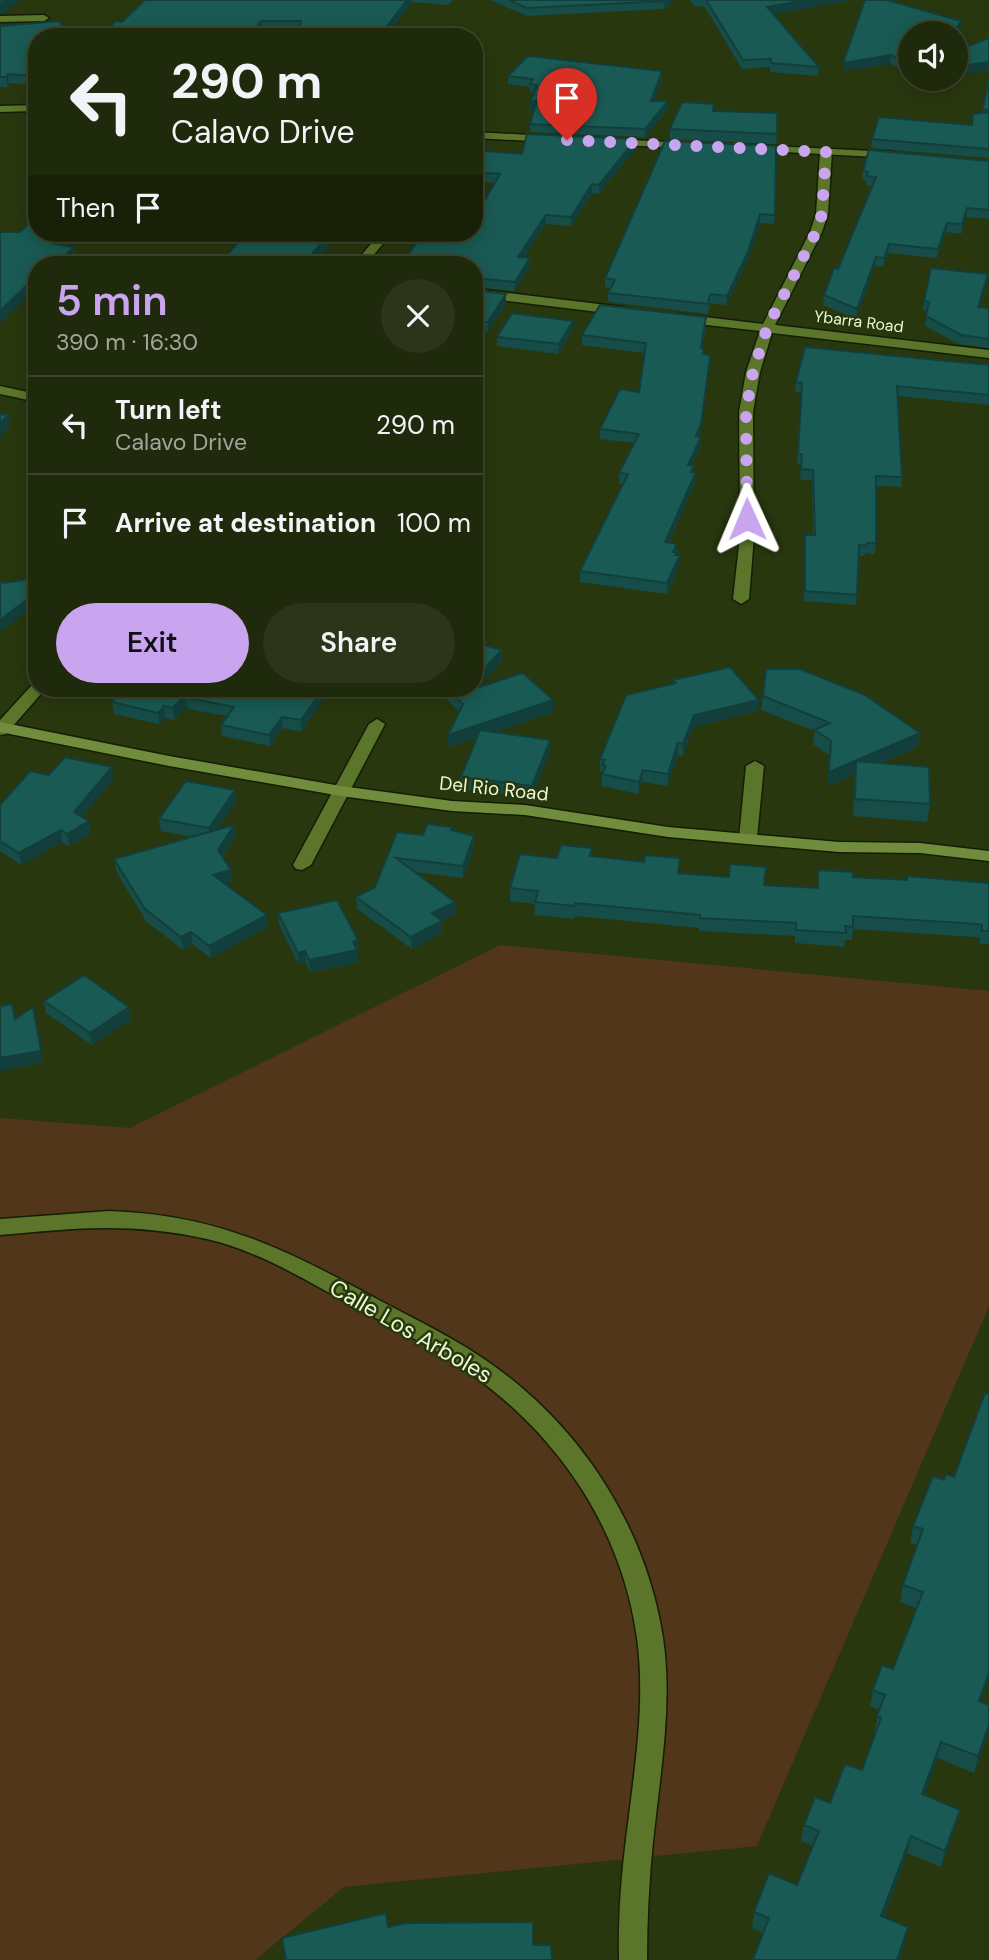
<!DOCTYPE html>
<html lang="en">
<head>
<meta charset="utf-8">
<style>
	body { margin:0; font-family:"DM Sans",sans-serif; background:#2c3519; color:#f1f3f6; height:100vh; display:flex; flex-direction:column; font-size:26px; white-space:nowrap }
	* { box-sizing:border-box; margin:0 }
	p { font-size:23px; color:#a1a69d }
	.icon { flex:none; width:38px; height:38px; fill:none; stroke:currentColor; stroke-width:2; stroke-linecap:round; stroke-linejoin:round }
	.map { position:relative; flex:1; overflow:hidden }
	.panel { position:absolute; left:28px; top:256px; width:455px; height:441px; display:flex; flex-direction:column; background:#1f290b; border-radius:28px; box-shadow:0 4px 18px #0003,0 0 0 2px #3c452c }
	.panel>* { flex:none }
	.guide { position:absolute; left:28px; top:28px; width:455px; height:214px; border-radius:28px; box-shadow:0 4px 18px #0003,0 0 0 2px #3c452c; background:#1f290b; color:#f1f3f6; overflow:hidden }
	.controls { position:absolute; left:898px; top:21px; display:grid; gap:14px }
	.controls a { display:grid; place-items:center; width:70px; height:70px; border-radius:50%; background:#1f290b; box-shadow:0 4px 18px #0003,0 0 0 2px #3c452c; font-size:35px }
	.pin { position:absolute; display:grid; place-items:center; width:60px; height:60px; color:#fff; margin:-72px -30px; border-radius:50% 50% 50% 0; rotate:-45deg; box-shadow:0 0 7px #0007 }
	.pin .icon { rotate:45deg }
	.me { position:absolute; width:77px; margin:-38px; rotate:359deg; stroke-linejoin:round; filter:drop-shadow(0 0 5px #0008) }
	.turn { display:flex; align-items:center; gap:24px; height:147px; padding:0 28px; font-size:32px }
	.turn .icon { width:91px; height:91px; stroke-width:2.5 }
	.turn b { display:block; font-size:49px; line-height:60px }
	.then { display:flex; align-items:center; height:66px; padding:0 28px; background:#0003; gap:14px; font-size:26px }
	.round { display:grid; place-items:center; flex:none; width:74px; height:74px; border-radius:37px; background:#2c3519 }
	.headline { display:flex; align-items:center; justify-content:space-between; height:119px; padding:0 28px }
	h1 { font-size:42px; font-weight:600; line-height:52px; color:#c8a5ee }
	.cta { display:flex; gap:14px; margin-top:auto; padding:14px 28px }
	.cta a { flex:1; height:80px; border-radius:42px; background:#c8a5ee; color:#111; font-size:28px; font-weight:600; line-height:80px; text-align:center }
	.cta a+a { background:#2c3519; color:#f1f3f6 }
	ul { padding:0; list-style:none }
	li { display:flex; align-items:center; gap:21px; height:98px; padding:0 28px; border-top:2px solid #3c452c }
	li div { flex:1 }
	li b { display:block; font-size:26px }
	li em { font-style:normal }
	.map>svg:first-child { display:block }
	.green { fill:#51361a }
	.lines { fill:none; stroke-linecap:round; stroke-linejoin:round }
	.minor-casing { stroke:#141d06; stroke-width:3 }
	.tertiary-casing { stroke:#141d06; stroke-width:3 }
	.secondary-casing { stroke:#141d06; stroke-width:3 }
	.minor { fill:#5b752a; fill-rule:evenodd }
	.tertiary { fill:#5b752a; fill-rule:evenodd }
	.secondary { fill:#708c3c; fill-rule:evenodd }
	.wall { fill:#164d48 }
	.shaded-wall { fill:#123f3b }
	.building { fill:#1a5a54; stroke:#123f3b; stroke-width:2 }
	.route { stroke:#c8a5ee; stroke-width:12; stroke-dasharray:0 21.6 }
	.labels { text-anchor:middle; stroke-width:5; stroke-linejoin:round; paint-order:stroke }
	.far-street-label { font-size:16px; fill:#eafad3; stroke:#29370f }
	.street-label { font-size:19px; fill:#eafad3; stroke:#29370f }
	.near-street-label { font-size:23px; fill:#eafad3; stroke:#29370f }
</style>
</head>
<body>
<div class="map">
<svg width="989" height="1960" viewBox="0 0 989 1960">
	<rect width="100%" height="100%" fill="#29370f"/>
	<!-- green -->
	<path class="green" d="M500,945L989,991V1306L757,1846L344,1887L255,1960H0V1118L130,1128Z"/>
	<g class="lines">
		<defs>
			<path id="minor" d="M0,16L44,15L49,18L44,21L0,22Z
				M826,149L832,152L828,214L822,232L775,325L989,350V358L772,333L760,372L753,412L754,536L749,599L741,604L733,599L740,536L739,412L746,372L760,331L680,322L674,318L680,314L763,324L810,232L816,214L820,152Z
				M380,233H392L366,264H354Z
				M474,289L623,307L629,311L623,315L474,297Z
				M0,386L37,394V402L0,394Z
				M37,683V688H46L6,734L0,735V720L32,685Z
				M377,719L385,724L311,865L302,870L296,869L293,865L369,724Z
				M755,761L764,766L757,838L748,843L739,838L746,766Z"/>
			<path id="tertiary" d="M37,105V111L0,112V106Z
				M474,132L550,136L556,139L550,142L474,138Z
				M612,139L690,143L696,146L690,149L608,144V140Z
				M751,145L893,152L899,155L893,158L747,150L745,148Z
				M109,1211C218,1215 283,1248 377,1299C416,1320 457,1339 494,1366C583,1430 646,1528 663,1638C673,1705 660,1774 653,1842C649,1881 647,1920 647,1960H619C618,1919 621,1879 626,1839C634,1773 646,1704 637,1638C622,1532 563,1442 478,1379C440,1350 395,1329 353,1306C307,1281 259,1251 207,1239C130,1222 76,1228 0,1235V1219Z"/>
			<path id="secondary" d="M0,722L169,756L341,786L452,801L525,805L668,827L839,842L920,843L989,851V861L920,853L839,852L668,837L525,815L452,811L341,796L169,766L0,732Z"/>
		</defs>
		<!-- minor casing -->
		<use href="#minor" class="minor-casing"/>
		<!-- tertiary casing -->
		<use href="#tertiary" class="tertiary-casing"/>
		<!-- secondary casing -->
		<use href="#secondary" class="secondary-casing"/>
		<!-- minor -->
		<use href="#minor" class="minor"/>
		<!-- tertiary -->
		<use href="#tertiary" class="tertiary"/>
		<!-- secondary -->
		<use href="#secondary" class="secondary"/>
	</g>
	<!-- wall -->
	<path class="wall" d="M145,0H453L448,5L412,2L386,37H298L299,31H262L257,37H99L122,22Z
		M490,0H675L664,9L527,16Z
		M690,0H851L773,14L819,67L818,76L770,72V67L742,69L705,7L694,6Z
		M865,0H887L961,21L960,30L956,36V33H910V75L890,64L843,71V63Z
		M0,26L37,37V85L9,83L8,87H0Z
		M508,76L662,78L654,101H668V109L645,137L530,132V124L534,109L529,111L530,103L534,93L530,92V87L508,84Z
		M916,79H929L926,84Z
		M989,80V158L871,148L872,139L972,125L973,114L983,113Z
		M713,111L777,134L776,144L670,139V129Z
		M665,141L775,215L774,224L760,223L747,262L726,305L710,303L708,314L608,302V293L611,288L605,287V278Z
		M636,148L599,194L592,193L571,226L546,224L524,257L530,267L514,291L474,287V264L446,239L474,233L495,183L474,181V150L522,154Z
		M989,161V219L966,217L961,234L946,232L937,258L888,253L883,267L875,266L856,319L823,305L824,295L838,269L872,186L866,185V181L862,179L863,170Z
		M20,232L66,245L74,247L76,257L68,264H37V294L31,293Z
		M988,274L987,283L979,307L989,308V348L959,344L925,326L927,311L923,310L924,301Z
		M474,290L506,304L488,332L474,330Z
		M573,321V330L558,354L497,346V337Z
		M706,327L702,349L709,368L699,437H701L700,447L692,466L695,483L669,542L677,544L676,555L679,566L667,594L580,582V571L623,484H619V473L634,443L600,439V429L639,392L644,353L582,345V335Z
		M989,365V405L898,396L902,477L901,487L876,486V541L875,551L874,554L865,553V556H858L856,605L804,601L805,535H813L812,480H800L801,464H797L801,392H795L796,382Z
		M502,662L477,688L553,712L494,732L550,751L532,798L461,789V777L477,737L449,747L448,735L460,712L434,688H474Z
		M673,680L759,700L758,711L693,727L683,756L678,755L667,786L642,782L638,794L602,786V772L600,771V759L673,684Z
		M125,688L331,689L301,732L283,728L270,746L222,736L221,725L227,716L189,709L187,706L174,720L165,718L159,724L114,714L112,702Z
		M763,696L918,747L881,763L930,804L927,822L853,816L855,774L828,786L829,755L813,744L815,731L761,710Z
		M112,767L113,779L82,817L89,821L91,834L69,846L62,842L21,865L0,851V805L49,775Z
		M236,802L217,830L234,825L235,837L223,857L231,870L232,882L225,884L267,915L268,927L211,958L192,944L183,950L146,921L116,871L114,859L192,837L161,831L159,819Z
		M452,827V830L474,836V848L463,878L415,872L455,902V914L442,921V933L412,949L357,909L356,897L375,887L397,832L423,835Z
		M592,848V856L679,873L764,885L817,888L818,870L853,877L906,880L907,876L989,883V944H980V938L974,937L853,929L852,940H845L844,947L795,943V936L699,931V928L575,916L574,919L534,915L535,904L510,901V888Z
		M278,913L358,953H357L358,963L310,972L306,963L299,965L279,925Z
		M44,1001L131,1020L92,1045L46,1013Z
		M933,1476L989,1678L981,1702L989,1730L974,1773L937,1758L924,1795L960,1810L956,1826L941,1867L907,1853L884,1917L905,1943L899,1960H753L763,1933L752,1928L754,1912L797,1885L813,1846L801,1841L804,1825L830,1803L862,1770L875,1734L874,1733L879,1710L870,1706L873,1690L893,1669L916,1608L900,1602L903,1585L917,1545L910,1543L913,1526Z"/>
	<!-- shaded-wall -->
	<path class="shaded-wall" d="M7,0H20L3,13L0,14V5Z
		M407,0H412V2L386,37H379Z
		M666,0H675L664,9L665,1Z
		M807,0H851L766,16L767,7Z
		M261,21L262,31L257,37H249Z
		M961,21L960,30L956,36V33H953Z
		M891,55L890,64L843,71V63Z
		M989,62V70L956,76V67Z
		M662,71V78L651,109V101Z
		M8,74L9,83L8,87L6,77Z
		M537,100V108L529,111L530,103Z
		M668,101V109L645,137V129Z
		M636,139V148L599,194V185Z
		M592,184V193L571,226V217Z
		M967,208L966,217L961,234L962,224Z
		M760,214V223L747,262L726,305L727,296Z
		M546,215V224L518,266V257Z
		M947,223L946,232L937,258L938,249Z
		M68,233H81L56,254L55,244Z
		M330,233H339L313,264H303Z
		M889,244L888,253L883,267L884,258Z
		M74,247L76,257L68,264H56Z
		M876,257L875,266L856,319L857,309Z
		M530,258V267L514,291L515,282Z
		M988,274L987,283L977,316L978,307Z
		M30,282L31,293L0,323V311Z
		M506,294V304L488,332V322Z
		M573,321V330L558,354L559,344Z
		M710,358L700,435L695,447L696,436Z
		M8,415L10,426L0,437V424Z
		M701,437L700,447L687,476L688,465Z
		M696,472L695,483L664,553L665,542Z
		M680,555L679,566L667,594V583Z
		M37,592V604L0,632V620Z
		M502,650V662L462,703L460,693L465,688H474V679Z
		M324,688H331V689L301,732V720Z
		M186,694L187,706L174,720L173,708Z
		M553,700V712L449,747L448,735Z
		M759,700L758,711L693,727L683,756V744L694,715Z
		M164,706L165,718L159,724L158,713Z
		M282,717L283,728L270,746L269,735Z
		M920,733L918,747L856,774V761L855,774L828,786L829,772Z
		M550,740V751L532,798V786Z
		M678,743V755L667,786L668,774Z
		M112,767L113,779L76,824L74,812Z
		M643,770L642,782L638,794L639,782Z
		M235,790L236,802L210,840L209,828Z
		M89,821L91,834L69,846L67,834Z
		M234,825L235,837L219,862L218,850Z
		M61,830L62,842L21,865L19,853Z
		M474,836V848L463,878V866Z
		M231,870L232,882L214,887L213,875Z
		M455,902V914L432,926V913Z
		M267,915L268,927L211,958L209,946Z
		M442,921V933L412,949L411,937Z
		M191,932L192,944L183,950L181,937Z
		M358,940V963L310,972L309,960Z
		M305,951L306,963L299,965L298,953Z
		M129,1007L131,1020L92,1045L90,1033Z
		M41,1051L43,1063L0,1071V1058Z
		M989,1673V1678L975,1718L979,1701Z
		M989,1725V1730L974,1773L978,1756Z
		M941,1742L937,1758L919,1811L922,1794Z
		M960,1810L956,1826L941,1867L945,1851Z
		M911,1836L907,1853L878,1932L881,1916Z
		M908,1927L905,1943L899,1960H897Z"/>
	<!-- building -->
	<path class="building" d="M0,0H7L0,5Z
		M145,0H407L379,37H298L301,21H261L249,37H99L116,21L122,22Z
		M509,0H666L665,1L527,8Z
		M706,0H807L767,7L819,67L771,63V59L743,60Z
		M865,0H887L961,21L953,33H910V66L891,55L843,63Z
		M60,21L66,37H37V76L8,74L6,77H0V26Z
		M989,38V62L956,67V51Z
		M528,56L662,71L651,101H668L645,129L530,124L537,100L530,103L537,85L530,84L533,79L508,76Z
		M989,80V112L983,108Z
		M682,102L714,104L713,111L777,113V134L670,129Z
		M989,112V149L872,139L879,117L972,125L973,114Z
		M527,134L636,139L599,185L592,184L571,217L546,215L518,257L530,258L515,282L474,278V264H401L419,240L425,236L446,239L450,233H474V219L500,174L474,172V150L522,154Z
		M665,141L776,146L775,215L760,214L748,252L727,296L710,294L708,304L608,293L615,280L605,278Z
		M869,150L989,161V210L967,208L962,224L947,223L938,249L889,244L884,258L876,257L857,309L824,295L834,268L838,269L876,177L867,176L868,172L863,170Z
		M37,216V233H68L55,244L74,247L56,264H37V283L30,282L0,311V232H20Z
		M247,233H330L303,264H219Z
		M931,268L988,274L978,307L989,308V339L961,335L926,316L929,302L924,301Z
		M474,290L506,294L488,322L474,321Z
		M600,305L706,317L701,348L704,349L703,354L709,355L710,358L701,424L696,436L701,437L688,465L694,466L691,472H696L665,542L677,544L673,552H677L675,555H680L667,583L580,571L628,474L619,473L639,434L600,429L620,389L639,392L646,343L582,335Z
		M512,313L573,321L559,344L497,337Z
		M805,347L989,365V395L897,386L902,477L876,476V543H867L866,546L859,545L857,595L805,591V535H815L813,470L801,469L802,454H798L802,383L796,382Z
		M0,414L8,415L0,424Z
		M37,578V592L0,620V581L3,583Z
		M474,642L502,650L474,679Z
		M730,667L759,700L694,715L683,744L678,743L668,774L643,770L639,782L602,774L606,766L602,765L605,760L600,759L626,695L676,683L673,680Z
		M766,669H800L865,695L920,733L829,772L831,741L815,730L830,723L763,696Z
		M523,673L553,700L448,735L463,704L446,688H465L460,693Z
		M125,688H324L301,720L282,717L269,735L221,725L234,707L188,698L186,694L173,708L164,706L158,713L112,702Z
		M480,730L550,740L532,786L461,777Z
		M65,757L112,767L74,812L89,821L67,834L61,830L19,853L0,841V805L30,771L49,775Z
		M856,761L929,767L930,804L855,799Z
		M186,781L235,790L209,828L159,819Z
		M427,824L452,827L451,830L474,836L463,866L396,858L455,902L432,913L442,921L411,937L356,897L375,887L397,832L423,835Z
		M234,825L218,850L231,870L213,875L267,915L209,946L191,932L181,937L145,909L114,859Z
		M561,845L592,848L590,856L644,862L645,855L680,858L678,873L729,877L730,864L766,867L764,885L818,888V870L853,872V877L907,880V876L989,883V931H982V925L976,924L853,916V927L845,926L846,933L796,930V923L700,918V915L575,903L574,906L535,902L538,891L510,888L520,854L557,858Z
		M337,900L358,940L353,942L357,950L309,960L305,951L298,953L278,913Z
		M84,975L129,1007L90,1033L44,1001Z
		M12,1004L15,1019L33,1007L41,1051L0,1058V1006Z
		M985,1393L989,1394V1673L979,1701L989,1705V1725L978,1756L941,1742L922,1794L960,1810L945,1851L911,1836L881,1916L908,1927L897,1960H756L753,1959L769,1918L754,1912L769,1873L797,1885L819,1831L804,1825L815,1797L830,1803L845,1764L862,1770L881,1718L877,1716L885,1695L873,1690L882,1665L893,1669L923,1592L903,1585L923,1529L913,1526L933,1476L944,1480L946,1474L954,1477Z
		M386,1913L388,1927L406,1923L533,1922V1945H551L552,1960H286L282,1938Z"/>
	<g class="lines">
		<!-- route -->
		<path class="route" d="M567,140L826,152L822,214L816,232L767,328L753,372L746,411L747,519"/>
	</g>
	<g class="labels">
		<!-- far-street labels -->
		<g class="far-street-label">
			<text transform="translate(859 321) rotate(7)" y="6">Ybarra Road</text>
		</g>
		<!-- street labels -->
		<g class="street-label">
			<text transform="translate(494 788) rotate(6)" y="7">Del Rio Road</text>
		</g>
		<!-- near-street labels -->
		<g class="near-street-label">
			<text transform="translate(411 1331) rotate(30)" y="8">Calle Los Arboles</text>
		</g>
	</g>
</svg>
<div class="controls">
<a><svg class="icon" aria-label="sound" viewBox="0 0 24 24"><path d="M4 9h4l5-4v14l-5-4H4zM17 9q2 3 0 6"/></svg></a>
</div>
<div class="pin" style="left:567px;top:140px;background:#d93025"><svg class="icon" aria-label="arrive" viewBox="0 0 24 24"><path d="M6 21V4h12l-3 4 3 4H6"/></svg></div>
<svg class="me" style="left:747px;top:519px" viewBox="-20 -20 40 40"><path d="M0-17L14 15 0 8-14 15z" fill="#c8a5ee" stroke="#fff" stroke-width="4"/></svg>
<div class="guide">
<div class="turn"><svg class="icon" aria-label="left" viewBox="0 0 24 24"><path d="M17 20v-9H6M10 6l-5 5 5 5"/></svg><div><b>290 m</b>Calavo Drive</div></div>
<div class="then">Then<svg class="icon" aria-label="arrive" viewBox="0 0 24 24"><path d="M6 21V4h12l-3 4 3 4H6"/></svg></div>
</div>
<section class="panel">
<div class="headline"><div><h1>5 min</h1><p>390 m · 16:30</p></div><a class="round"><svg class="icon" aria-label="close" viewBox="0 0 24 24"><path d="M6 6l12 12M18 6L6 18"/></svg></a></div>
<ul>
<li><svg class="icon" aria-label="left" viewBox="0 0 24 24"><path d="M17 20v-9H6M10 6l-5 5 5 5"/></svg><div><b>Turn left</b><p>Calavo Drive</p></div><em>290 m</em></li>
<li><svg class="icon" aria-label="arrive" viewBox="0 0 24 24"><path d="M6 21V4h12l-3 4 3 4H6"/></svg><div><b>Arrive at destination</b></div><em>100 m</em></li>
</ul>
<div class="cta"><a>Exit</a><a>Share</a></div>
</section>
</div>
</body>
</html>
